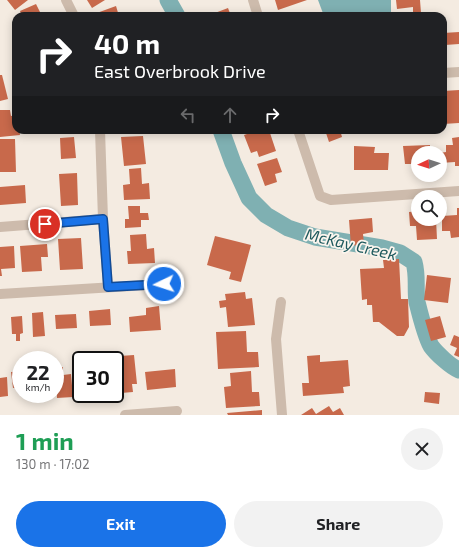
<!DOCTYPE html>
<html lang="en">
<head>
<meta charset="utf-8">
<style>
	body { margin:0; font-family:"Exo 2",sans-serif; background:#f2f2f2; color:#202124; height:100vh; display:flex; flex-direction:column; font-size:15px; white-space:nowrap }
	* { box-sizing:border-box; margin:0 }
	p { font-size:13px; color:#757577 }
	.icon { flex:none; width:22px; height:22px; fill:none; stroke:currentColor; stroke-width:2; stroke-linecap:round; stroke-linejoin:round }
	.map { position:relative; height:415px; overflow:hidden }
	.details { display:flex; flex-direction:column; background:#fff; flex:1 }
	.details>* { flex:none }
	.hud { position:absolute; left:12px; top:12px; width:435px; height:122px; border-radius:12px; box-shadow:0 2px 10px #0003; background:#202124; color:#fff; overflow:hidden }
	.needle { width:26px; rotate:266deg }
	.fabs { position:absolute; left:411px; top:146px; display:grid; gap:8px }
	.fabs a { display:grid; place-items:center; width:36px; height:36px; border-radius:50%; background:#fff; box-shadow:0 2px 10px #0003; font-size:20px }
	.speed { position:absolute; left:12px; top:351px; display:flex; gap:8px; font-size:20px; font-weight:700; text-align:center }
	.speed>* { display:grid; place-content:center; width:52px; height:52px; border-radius:50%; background:#fff; box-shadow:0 2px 10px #0003; line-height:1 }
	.speed small { font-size:10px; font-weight:400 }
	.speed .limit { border:2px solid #111; border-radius:6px; background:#fff; color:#111 }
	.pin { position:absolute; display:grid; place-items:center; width:34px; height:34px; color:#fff; margin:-17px; border:2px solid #fff; border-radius:50%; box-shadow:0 1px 4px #0007 }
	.me { position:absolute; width:44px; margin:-22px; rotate:266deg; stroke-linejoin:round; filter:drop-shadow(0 0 3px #0008) }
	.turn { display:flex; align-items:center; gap:14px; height:84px; padding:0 16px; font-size:18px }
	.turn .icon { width:52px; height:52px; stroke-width:2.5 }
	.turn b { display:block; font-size:28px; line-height:34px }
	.lanes { display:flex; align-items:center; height:38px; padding:0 16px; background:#0003; justify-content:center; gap:20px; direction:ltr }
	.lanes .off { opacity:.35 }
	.round { display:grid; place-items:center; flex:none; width:42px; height:42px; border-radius:21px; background:#f2f2f2 }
	.head { display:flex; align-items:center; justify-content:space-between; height:68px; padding:0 16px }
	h1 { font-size:24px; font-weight:700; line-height:30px; color:#1e9e55 }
	.button { display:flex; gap:8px; margin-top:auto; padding:8px 16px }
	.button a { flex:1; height:46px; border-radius:24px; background:#1a73e8; color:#fff; font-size:16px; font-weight:700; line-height:46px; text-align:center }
	.button a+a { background:#f2f2f2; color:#202124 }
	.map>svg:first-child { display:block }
	.water { fill:#7fb0b2 }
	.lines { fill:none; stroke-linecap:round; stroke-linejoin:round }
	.river { stroke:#7fb0b2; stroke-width:17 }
	.building { fill:#c8694b }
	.minor { stroke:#cdbbac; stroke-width:10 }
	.route-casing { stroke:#114b97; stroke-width:10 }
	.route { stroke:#1a73e8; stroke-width:7 }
	.labels { text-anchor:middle; stroke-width:3.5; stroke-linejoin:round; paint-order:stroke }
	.water-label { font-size:16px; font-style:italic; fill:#1f5a5e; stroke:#fbf5ee }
</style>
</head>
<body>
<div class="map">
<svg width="459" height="415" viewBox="0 0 459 415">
	<rect width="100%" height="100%" fill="#f4ebe1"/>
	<!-- water -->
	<path class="water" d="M318,0H391V16H324Z"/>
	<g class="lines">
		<!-- river -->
		<path class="river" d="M168,0L177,16
			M221,130L233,163L249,198L266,215L288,228L315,237L382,248L400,253L414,262C418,277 415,288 417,302C420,314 425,335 431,346C436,353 451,367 459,370"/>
	</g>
	<!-- building -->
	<path class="building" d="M7,0H28L15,10Z
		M87,0H105L92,8Z
		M275,0H307L278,10Z
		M396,0H420L421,13L413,14V7L397,9Z
		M36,4L41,14L37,16H22L20,11Z
		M116,6L119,16H95L94,14Z
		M228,8L231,16H207Z
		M459,32V44L445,45V52H443V33Z
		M0,75H2L8,99L0,101Z
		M459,90V123L443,124V91Z
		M0,110H10L11,116L16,115V130H19L20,135L0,137Z
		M123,130H135L136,131L124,133Z
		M259,130H269L276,151L259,157L257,151L251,153L244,135Z
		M325,130H340L342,137L329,142Z
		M143,136L146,164L124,166L121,137Z
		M74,137L76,158L61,159L60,138Z
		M459,137V166H455V162L440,163V153L446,152V145H453L452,138Z
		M0,139H15L16,172H0Z
		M430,145V153H418V171H415V164H405L403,146Z
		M354,146L375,147L374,153H389L388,170H354Z
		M277,158L282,172L275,174L277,182L265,186L257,164Z
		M141,168L142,184L149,183L150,199L124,200L123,185L130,184L129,169Z
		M77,173L78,205L61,206L59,174Z
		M25,185L26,203L0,205V187Z
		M128,206H140V213H148L149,220H141V227L125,228V219H129Z
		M457,208H459V237L451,238L450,231H442V216L457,215Z
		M418,211V219H436L437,239L417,240L416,226H410L409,212Z
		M372,218L373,232L363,234L364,244L351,246L349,220Z
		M146,234L147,249L154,248L155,263L128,264L127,251H131L130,235Z
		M215,236L251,245L241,282L229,279L231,272L207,265Z
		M81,238L83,269L60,270L58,239Z
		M47,244L48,257H41L42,271L22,272L20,246Z
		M14,246L15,268L1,269L2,276H0V247Z
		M399,259L401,299H408L409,327L404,336H397L379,322H373L372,305H367V299L362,300L360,269L384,268L383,260Z
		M427,275L451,278L448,303L424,300Z
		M245,292L246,299L252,298L255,325L228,327L226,307L220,308L219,301L226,300L225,294Z
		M159,306L161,330L130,332L129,317L146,315V308Z
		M110,309L111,325L90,326L89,311Z
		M43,312L45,336L33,337L32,313Z
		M76,314L77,328L56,329L55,315Z
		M22,316L23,333L20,334V341H16V334H12L11,317Z
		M440,316L446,337L431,341L425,320Z
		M246,331L247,352H258L259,367L218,369L216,332Z
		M454,335L459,337V357L454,355L457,348L450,345Z
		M134,355L137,384H132L133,392L121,393L119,367H121L120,356Z
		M320,355V362L348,360L350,386L343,387L344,393L303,396L302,383H309L307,356Z
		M81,364V394H95V398L77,399L75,365Z
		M63,367V375L71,374L73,397L57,398L55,368Z
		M175,369L176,387L147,390L145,372Z
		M21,371V387L13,388L11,372Z
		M251,371L252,392H259L260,406L226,408L224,387L231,386L230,373Z
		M7,377L8,396L0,397V378Z
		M425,392L440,393L439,404L424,402Z
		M35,394H51V396L35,397Z
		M329,406L333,412L340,408L344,415H301L312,408L316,414Z
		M262,410V415H228L227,413Z"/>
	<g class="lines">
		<!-- minor -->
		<path class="minor" d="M66,0L74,16
			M253,0L258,16
			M443,73L459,72
			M100,130L103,219L108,287
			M298,130L320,196L331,200L459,191
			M0,227L103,219
			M0,294L164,284
			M281,302L276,339L282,415
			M125,415L177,411"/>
	</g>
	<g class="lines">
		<defs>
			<path id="route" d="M45,224L103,219L108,287L164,284"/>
		</defs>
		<!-- route casing -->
		<use href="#route" class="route-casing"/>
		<!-- route -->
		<use href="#route" class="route"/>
	</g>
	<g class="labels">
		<!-- water labels -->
		<g class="water-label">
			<text transform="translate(351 244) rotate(13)" y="6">McKay Creek</text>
		</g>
	</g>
</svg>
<div class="fabs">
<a><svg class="needle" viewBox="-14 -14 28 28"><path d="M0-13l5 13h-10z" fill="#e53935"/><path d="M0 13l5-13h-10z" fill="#757577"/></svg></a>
<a><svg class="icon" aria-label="search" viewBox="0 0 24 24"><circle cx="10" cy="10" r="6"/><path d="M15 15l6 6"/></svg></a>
</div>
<div class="speed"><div>22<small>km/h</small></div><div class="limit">30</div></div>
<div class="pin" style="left:45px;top:224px;background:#d93025"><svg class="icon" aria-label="arrive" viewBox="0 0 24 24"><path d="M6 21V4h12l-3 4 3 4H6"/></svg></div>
<svg class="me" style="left:164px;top:284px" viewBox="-20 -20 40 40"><circle r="17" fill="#1a73e8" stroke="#fff" stroke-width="3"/><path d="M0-11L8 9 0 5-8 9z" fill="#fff"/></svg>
<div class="hud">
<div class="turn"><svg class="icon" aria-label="right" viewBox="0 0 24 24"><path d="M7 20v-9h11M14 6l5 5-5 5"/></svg><div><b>40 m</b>East Overbrook Drive</div></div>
<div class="lanes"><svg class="icon off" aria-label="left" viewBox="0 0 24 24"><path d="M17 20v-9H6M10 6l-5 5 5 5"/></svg><svg class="icon off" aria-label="ahead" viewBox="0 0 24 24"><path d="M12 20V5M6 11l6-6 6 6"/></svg><svg class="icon" aria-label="right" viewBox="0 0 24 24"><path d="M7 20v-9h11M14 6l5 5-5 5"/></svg></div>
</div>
</div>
<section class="details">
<div class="head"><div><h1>1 min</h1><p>130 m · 17:02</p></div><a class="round"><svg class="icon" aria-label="close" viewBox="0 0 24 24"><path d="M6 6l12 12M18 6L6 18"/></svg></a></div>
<div class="button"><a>Exit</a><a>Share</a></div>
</section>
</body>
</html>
